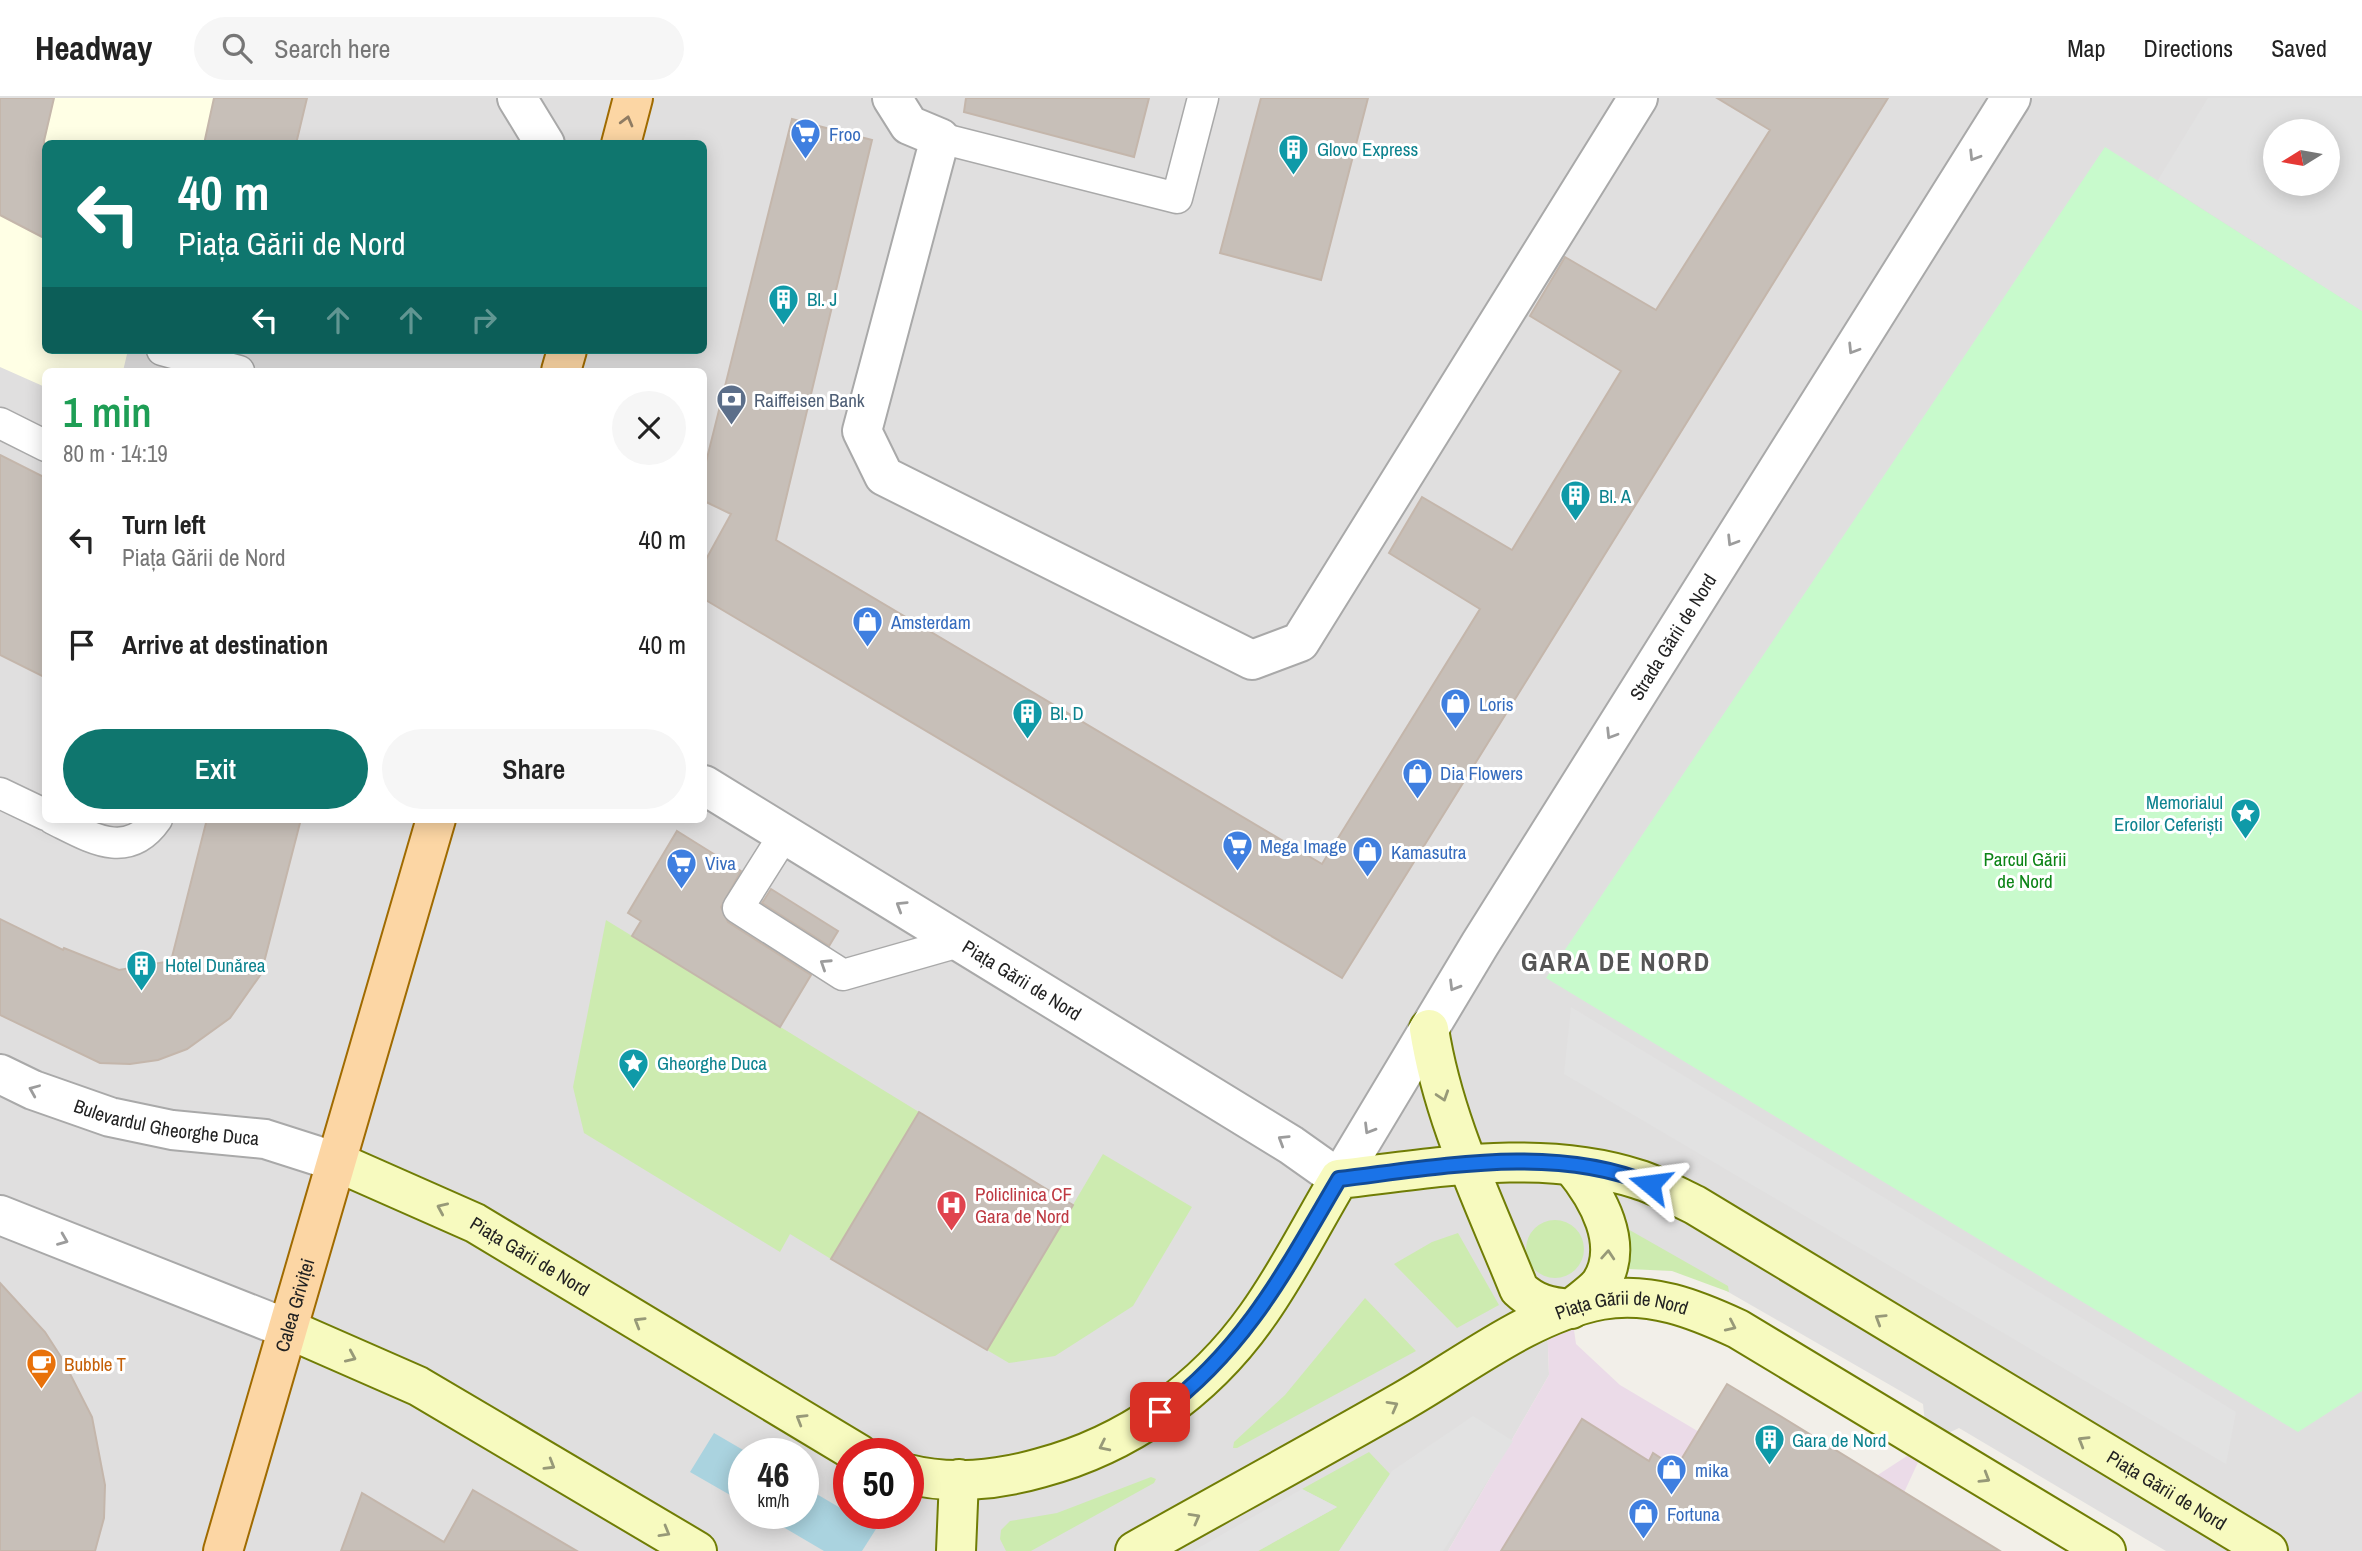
<!DOCTYPE html>
<html lang="en">
<head>
<meta charset="utf-8">
<style>
	body { margin:0; font-family:"Archivo Narrow",sans-serif; background:#f6f6f6; color:#222; height:100vh; display:flex; flex-direction:column; font-size:26px; white-space:nowrap }
	* { box-sizing:border-box; margin:0 }
	p { font-size:23px; color:#767676 }
	.icon { flex:none; width:38px; height:38px; fill:none; stroke:currentColor; stroke-width:2; stroke-linecap:round; stroke-linejoin:round }
	.map { position:relative; flex:1; overflow:hidden }
	.side { position:absolute; left:42px; top:270px; width:665px; height:455px; display:flex; flex-direction:column; background:#fff; border-radius:10px; box-shadow:0 4px 18px #0003 }
	.side>* { flex:none }
	.top-card { position:absolute; left:42px; top:42px; width:665px; height:214px; border-radius:10px; box-shadow:0 4px 18px #0003; background:#0f766e; color:#fff; overflow:hidden }
	.needle { width:46px; rotate:259deg }
	.controls { position:absolute; left:2263px; top:21px; display:grid; gap:14px }
	.controls a { display:grid; place-items:center; width:77px; height:77px; border-radius:50%; background:#fff; box-shadow:0 4px 18px #0003; font-size:35px }
	.speed { position:absolute; left:728px; top:1340px; display:flex; gap:14px; font-size:35px; font-weight:700; text-align:center }
	.speed>* { display:grid; place-content:center; width:91px; height:91px; border-radius:50%; background:#fff; box-shadow:0 4px 18px #0003; line-height:1 }
	.speed small { font-size:18px; font-weight:400 }
	.speed .limit { border:10px solid #d22; background:#fff; color:#111 }
	.pin { position:absolute; display:grid; place-items:center; width:60px; height:60px; color:#fff; margin:-30px; border-radius:14px; box-shadow:0 4px 10px #0006 }
	.me { position:absolute; width:77px; margin:-38px; rotate:286deg; stroke-linejoin:round; filter:drop-shadow(0 0 5px #0008) }
	.turn { display:flex; align-items:center; gap:24px; height:147px; padding:0 21px; font-size:32px }
	.turn .icon { width:91px; height:91px; stroke-width:2.5 }
	.turn b { display:block; font-size:49px; line-height:60px }
	.lanes { display:flex; align-items:center; height:66px; padding:0 21px; background:#0003; justify-content:center; gap:35px; direction:ltr }
	.lanes .off { opacity:.35 }
	.round { display:grid; place-items:center; flex:none; width:74px; height:74px; border-radius:37px; background:#f6f6f6 }
	.headline { display:flex; align-items:center; justify-content:space-between; height:119px; padding:0 21px }
	h1 { font-size:42px; font-weight:600; line-height:52px; color:#1e9e55 }
	.button { display:flex; gap:14px; margin-top:auto; padding:14px 21px }
	.button a { flex:1; height:80px; border-radius:42px; background:#0f766e; color:#fff; font-size:28px; font-weight:600; line-height:80px; text-align:center }
	.button a+a { background:#f6f6f6; color:#222 }
	ul { padding:0; list-style:none }
	li { display:flex; align-items:center; gap:21px; height:105px; padding:0 21px }
	li div { flex:1 }
	li b { display:block; font-size:26px }
	li em { font-style:normal }
	header { display:flex; align-items:center; gap:42px; box-sizing:border-box; height:98px; padding:0 35px; background:#fff; border-bottom:2px solid #e0e0e0 }
	header strong { font-size:33px }
	nav { display:flex; gap:38px; margin-inline-start:auto; font-size:24px }
	.search { width:490px; height:63px; background:#f6f6f6; display:flex; align-items:center; gap:18px; box-sizing:border-box; padding:0 24px; border-radius:38px; color:#767676; font-size:26px }
	.map>svg:first-child { display:block }
	.residential { fill:#e0dfdf; fill-rule:evenodd }
	.industrial { fill:#ebdbe8 }
	.education { fill:#ffffe5 }
	.grass { fill:#cdebb0 }
	.park { fill:#c8facc }
	.parking { fill:#e2e2e2; fill-rule:evenodd }
	.water { fill:#aad3df }
	.building { fill:#c7bfb8; stroke:#c4b6ab; stroke-width:2 }
	.lines { fill:none; stroke-linecap:round; stroke-linejoin:round }
	.service-casing { stroke:#a9a9a9; stroke-width:33 }
	.minor-casing { stroke:#a9a9a9; stroke-width:42 }
	.tertiary-casing { stroke:#a9a9a9; stroke-width:42 }
	.secondary-casing { stroke:#707d05; stroke-width:42 }
	.primary-casing { stroke:#a06b00; stroke-width:42 }
	.service { stroke:#fff; stroke-width:30 }
	.minor { stroke:#fff; stroke-width:38 }
	.tertiary { stroke:#fff; stroke-width:38 }
	.secondary { stroke:#f7fabf; stroke-width:38 }
	.primary { stroke:#fcd6a4; stroke-width:38 }
	.oneway { stroke:#8f7c63 }
	.oneway2 { stroke:#9c9c9c }
	.oneway3 { stroke:#979978 }
	.route-casing { stroke:#114b97; stroke-width:18 }
	.route { stroke:#1a73e8; stroke-width:12 }
	.labels { text-anchor:middle; stroke-width:6; stroke-linejoin:round; paint-order:stroke }
	.shop-label { font-size:19px; fill:#366cbe; stroke:#fff; text-anchor:start }
	.culture-label { font-size:19px; fill:#0d838f; stroke:#fff; text-anchor:start }
	.service-label { font-size:19px; fill:#4e5e75; stroke:#fff; text-anchor:start }
	.street-label { font-size:19px; fill:#222; stroke:#fff }
	.park-label { font-size:19px; fill:#0c8416; stroke:#fff }
	.health-label { font-size:19px; fill:#be3a42; stroke:#fff; text-anchor:start }
	.food-label { font-size:19px; fill:#c56008; stroke:#fff; text-anchor:start }
	.district-label { font-size:26px; font-weight:bold; letter-spacing:2px; fill:#555; stroke:#fff }
</style>
</head>
<body>
<header>
<strong>Headway</strong>
<div class="search"><svg class="icon" aria-label="search" viewBox="0 0 24 24"><circle cx="10" cy="10" r="6"/><path d="M15 15l6 6"/></svg>Search here</div>
<nav><a>Map</a><a>Directions</a><a>Saved</a></nav>
</header>
<div class="map">
<svg width="2362" height="1453" viewBox="0 0 2362 1453">
	<rect width="100%" height="100%" fill="#f2efe9"/>
	<!-- residential -->
	<path class="residential" d="M0,0H2362V1453H2166L1959,1330L1927,1345L1923,1306L1697,1176L1624,1151L1547,1221L1549,1277L1448,1453H0ZM2275,33H2328V86H2275ZM46,46H704V252H46ZM46,273H704V721H46ZM744,1356H803V1416H744ZM849,1356H908V1416H849Z"/>
	<!-- industrial -->
	<path class="industrial" d="M1571,1211L1576,1246L1620,1287L1827,1410L1927,1345L1881,1444L1895,1453H1448L1549,1277L1547,1221Z"/>
	<!-- education -->
	<path class="education" d="M0,0H307L296,45L46,46V252H128L123,273H46L45,289L0,269Z"/>
	<!-- grass -->
	<path class="grass" d="M606,822L919,1014L831,1161L790,1136L780,1154L584,1035L573,989Z
		M1103,1056L1192,1109L1133,1208L1055,1258L1009,1265L987,1252Z
		M1526 1151a29 29 0 1 1 58 0a29 29 0 1 1-58 0Z
		M1626,1130L1728,1188L1729,1194L1672,1173L1628,1171Z
		M1458,1135L1499,1207L1457,1230L1394,1166L1432,1144Z
		M1365,1200L1416,1253L1237,1350H1233L1234,1344L1285,1297Z
		M1369,1354L1390,1376L1339,1453H1258L1337,1409L1302,1391Z
		M1151,1379L1156,1381L1154,1385L1031,1453H1006L1000,1441L1001,1432L1010,1423L1057,1415Z"/>
	<!-- park -->
	<path class="park" d="M2105,49L2362,213V1293L2298,1334L1546,880Z"/>
	<!-- parking -->
	<path class="parking" d="M2208,0H2362V213L2158,82ZM2275,33H2328V86H2275Z
		M1571,909L2236,1314L2226,1366L1564,976Z
		M1473,1318L1513,1343L1443,1453H1339L1392,1373Z
		M1302,1391L1337,1409L1258,1453H1193Z"/>
	<!-- water -->
	<path class="water" d="M714,1335L750,1356H744V1405L690,1374Z
		M803,1388L876,1431L862,1453H824L761,1416H803Z"/>
	<!-- building -->
	<path class="building" d="M0,0H54L44,43L46,141L0,117Z
		M214,0H307L296,46H204Z
		M966,0H1149L1134,59L964,14Z
		M1261,0H1368L1321,182L1220,155Z
		M1717,0H1888L1342,880L704,501V465L731,416L704,403V372L792,21L872,42L776,442L1322,766L1480,511L1389,455L1422,399L1512,452L1621,273L1530,218L1565,159L1656,212L1770,32Z
		M0,357L46,380V580L0,557Z
		M207,721H301L261,876L230,920L187,951L158,962L130,966L100,965L0,917V821L63,852L64,850L119,872L171,863Z
		M677,733L741,773L721,809L728,824L811,877L780,929L632,838L641,823L628,815Z
		M771,791L838,833L829,848L762,805Z
		M919,1014L1073,1107L987,1252L831,1161Z
		M0,1185L45,1234L63,1262L92,1319L105,1387L104,1420L95,1453H0Z
		M1727,1286L1772,1313L2000,1453H1501L1582,1321L1649,1363L1653,1355L1676,1370Z
		M473,1392L577,1453H341L362,1395L444,1444Z"/>
	<g class="lines">
		<defs>
			<path id="service" d="M940,40L1177,100L1203,0
				M162,252L239,273
				M0,325L46,348
				M0,695L46,717
				M53,721C90,739 127,764 157,721
				M784,737L738,810L843,877L959,844"/>
			<path id="minor" d="M892,0L909,27L940,40L862,333L884,378L1252,562L1300,544L1638,0"/>
			<g id="tertiary">
				<path d="M517,0L545,46"/>
				<path id="s1" d="M704,687L1291,1047L1339,1081L1480,846L2011,0"/>
				<path id="s2" d="M0,976L33,992L110,1019L172,1032L265,1041L337,1064"/>
				<path d="M0,1117L288,1231"/>
			</g>
			<g id="secondary">
				<path d="M1429,931C1443,1022 1485,1106 1519,1191C1535,1206 1549,1209 1571,1211C1580,1203 1593,1195 1600,1186C1626,1147 1597,1098 1572,1068"/>
				<path id="s3" d="M337,1064L475,1125L859,1356"/>
				<path d="M288,1231L418,1288L697,1453"/>
				<path id="s4" d="M908,1376C950,1387 998,1382 1040,1370C1127,1347 1204,1293 1257,1218C1288,1175 1312,1126 1339,1081C1436,1070 1541,1050 1637,1081C1657,1087 1676,1098 1695,1107L2268,1453"/>
				<path d="M956,1453L959,1381"/>
				<path id="s5" d="M1135,1453C1224,1403 1314,1354 1403,1303C1466,1267 1529,1216 1601,1202C1650,1193 1695,1211 1738,1231L2106,1453"/>
			</g>
			<g id="primary">
				<path d="M621,46L633,0"/>
				<path d="M561,273L567,252"/>
				<path id="s6" d="M223,1453L436,721"/>
			</g>
		</defs>
		<!-- service casing -->
		<use href="#service" class="service-casing"/>
		<!-- minor casing -->
		<use href="#minor" class="minor-casing"/>
		<!-- tertiary casing -->
		<use href="#tertiary" class="tertiary-casing"/>
		<!-- secondary casing -->
		<use href="#secondary" class="secondary-casing"/>
		<!-- primary casing -->
		<use href="#primary" class="primary-casing"/>
		<!-- service -->
		<use href="#service" class="service"/>
		<!-- minor -->
		<use href="#minor" class="minor"/>
		<!-- tertiary -->
		<use href="#tertiary" class="tertiary"/>
		<!-- secondary -->
		<use href="#secondary" class="secondary"/>
		<!-- primary -->
		<use href="#primary" class="primary"/>
	</g>
	<!-- one-way arrows -->
	<defs><path id="oneway-chevron" d="M-2-3.5L2.5 0L-2 3.5" fill="none" stroke-width="1.6" stroke-linecap="round" stroke-linejoin="round" transform="scale(1.75)"/></defs>
	<use class="oneway" href="#oneway-chevron" transform="translate(627 23) rotate(-75)"/>
	<g class="oneway2">
		<use href="#oneway-chevron" transform="translate(1974 58) rotate(122)"/>
		<use href="#oneway-chevron" transform="translate(1853 251) rotate(122)"/>
		<use href="#oneway-chevron" transform="translate(1732 443) rotate(122)"/>
		<use href="#oneway-chevron" transform="translate(1611 636) rotate(122)"/>
		<use href="#oneway-chevron" transform="translate(901 808) rotate(-148)"/>
		<use href="#oneway-chevron" transform="translate(825 866) rotate(-147)"/>
		<use href="#oneway-chevron" transform="translate(1454 888) rotate(121)"/>
		<use href="#oneway-chevron" transform="translate(34 992) rotate(-157)"/>
		<use href="#oneway-chevron" transform="translate(1369 1031) rotate(121)"/>
		<use href="#oneway-chevron" transform="translate(1283 1042) rotate(-148)"/>
		<use href="#oneway-chevron" transform="translate(63 1142) rotate(22)"/>
	</g>
	<g class="oneway3">
		<use href="#oneway-chevron" transform="translate(1443 998) rotate(72)"/>
		<use href="#oneway-chevron" transform="translate(442 1110) rotate(-156)"/>
		<use href="#oneway-chevron" transform="translate(1608 1157) rotate(-86)"/>
		<use href="#oneway-chevron" transform="translate(1880 1221) rotate(-148)"/>
		<use href="#oneway-chevron" transform="translate(639 1224) rotate(-149)"/>
		<use href="#oneway-chevron" transform="translate(1731 1228) rotate(25)"/>
		<use href="#oneway-chevron" transform="translate(351 1259) rotate(24)"/>
		<use href="#oneway-chevron" transform="translate(1393 1308) rotate(-29)"/>
		<use href="#oneway-chevron" transform="translate(801 1321) rotate(-149)"/>
		<use href="#oneway-chevron" transform="translate(2083 1343) rotate(-149)"/>
		<use href="#oneway-chevron" transform="translate(1104 1348) rotate(154)"/>
		<use href="#oneway-chevron" transform="translate(550 1367) rotate(31)"/>
		<use href="#oneway-chevron" transform="translate(1985 1380) rotate(31)"/>
		<use href="#oneway-chevron" transform="translate(1195 1420) rotate(-29)"/>
		<use href="#oneway-chevron" transform="translate(665 1434) rotate(30)"/>
	</g>
	<g class="lines">
		<defs>
			<path id="route" d="M1160,1314C1246,1250 1286,1171 1339,1081C1439,1069 1554,1046 1650,1086"/>
		</defs>
		<!-- route casing -->
		<use href="#route" class="route-casing"/>
		<!-- route -->
		<use href="#route" class="route"/>
	</g>
	<!-- icons -->
	<defs>
		<symbol id="supermarket-pin" viewBox="-11 -11 22 30"><path d="M0 17L-7.5 6A9.5 9.5 0 1 1 7.5 6Z" fill="#3f7fe0" stroke="#fff"/><path d="M-6-5.5h2.5l.6 2H6L4.5 2H-2.5L-4.4-4H-6ZM-1.5 3.2a1.3 1.3 0 1 0 .1 0ZM3 3.2a1.3 1.3 0 1 0 .1 0Z" fill="#fff"/></symbol>
		<symbol id="building-pin" viewBox="-11 -11 22 30"><path d="M0 17L-7.5 6A9.5 9.5 0 1 1 7.5 6Z" fill="#0f9aa8" stroke="#fff"/><path d="M-4-6H4V6H1V3H-1V6H-4ZM-2.5-4.3h1.7v1.8h-1.7ZM.8-4.3h1.7v1.8H.8ZM-2.5-1h1.7V.8h-1.7ZM.8-1h1.7V.8H.8Z" fill="#fff"/></symbol>
		<symbol id="bank-pin" viewBox="-11 -11 22 30"><path d="M0 17L-7.5 6A9.5 9.5 0 1 1 7.5 6Z" fill="#5c6f8a" stroke="#fff"/><path d="M-6-4H6V4H-6ZM0-2.3a2.3 2.3 0 1 0 0 4.6a2.3 2.3 0 1 0 0-4.6Z" fill="#fff"/></symbol>
		<symbol id="shop-pin" viewBox="-11 -11 22 30"><path d="M0 17L-7.5 6A9.5 9.5 0 1 1 7.5 6Z" fill="#3f7fe0" stroke="#fff"/><path d="M-5-2.5h2.3a2.7 3.5 0 0 1 5.4 0H5L5.5 6h-11ZM-1.5-2.5h3a1.5 2.3 0 0 0-3 0Z" fill="#fff"/></symbol>
		<symbol id="sight-pin" viewBox="-11 -11 22 30"><path d="M0 17L-7.5 6A9.5 9.5 0 1 1 7.5 6Z" fill="#0f9aa8" stroke="#fff"/><path d="M0-6L1.8-2.2L6-1.7L2.9 1.2L3.7 5.4L0 3.3L-3.7 5.4L-2.9 1.2L-6-1.7L-1.8-2.2Z" fill="#fff"/></symbol>
		<symbol id="hospital-pin" viewBox="-11 -11 22 30"><path d="M0 17L-7.5 6A9.5 9.5 0 1 1 7.5 6Z" fill="#e0444e" stroke="#fff"/><path d="M-5-5h3v3.5h4V-5h3V5h-3V1.5h-4V5h-3Z" fill="#fff"/></symbol>
		<symbol id="cafe-pin" viewBox="-11 -11 22 30"><path d="M0 17L-7.5 6A9.5 9.5 0 1 1 7.5 6Z" fill="#e8710a" stroke="#fff"/><path d="M-5.5-4.5H6V0H3Q3 3.5 0 3.5H-2.5Q-5.5 3.5-5.5 0ZM3-3.2v2h1.7v-2ZM-6 4.5H4V6H-6Z" fill="#fff"/></symbol>
	</defs>
	<g fill-rule="evenodd">
		<use href="#supermarket-pin" x="788" y="18" width="35" height="47"/>
		<use href="#building-pin" x="1276" y="34" width="35" height="47"/>
		<use href="#building-pin" x="766" y="184" width="35" height="47"/>
		<use href="#bank-pin" x="714" y="284" width="35" height="47"/>
		<use href="#building-pin" x="1558" y="380" width="35" height="47"/>
		<use href="#shop-pin" x="850" y="506" width="35" height="47"/>
		<use href="#shop-pin" x="1438" y="588" width="35" height="47"/>
		<use href="#building-pin" x="1010" y="598" width="35" height="47"/>
		<use href="#shop-pin" x="1400" y="658" width="35" height="47"/>
		<use href="#sight-pin" x="2228" y="698" width="35" height="47"/>
		<use href="#supermarket-pin" x="1220" y="730" width="35" height="47"/>
		<use href="#shop-pin" x="1350" y="736" width="35" height="47"/>
		<use href="#supermarket-pin" x="664" y="748" width="35" height="47"/>
		<use href="#building-pin" x="124" y="850" width="35" height="47"/>
		<use href="#sight-pin" x="616" y="948" width="35" height="47"/>
		<use href="#hospital-pin" x="934" y="1090" width="35" height="47"/>
		<use href="#cafe-pin" x="24" y="1248" width="35" height="47"/>
		<use href="#building-pin" x="1752" y="1324" width="35" height="47"/>
		<use href="#shop-pin" x="1654" y="1354" width="35" height="47"/>
		<use href="#shop-pin" x="1626" y="1398" width="35" height="47"/>
	</g>
	<g class="labels">
		<!-- shop labels -->
		<g class="shop-label">
			<text x="829" y="43">Froo</text>
			<text x="891" y="531">Amsterdam</text>
			<text x="1479" y="613">Loris</text>
			<text x="1440" y="682">Dia Flowers</text>
			<text x="1260" y="755">Mega Image</text>
			<text x="1391" y="761">Kamasutra</text>
			<text x="705" y="772">Viva</text>
			<text x="1695" y="1379">mika</text>
			<text x="1667" y="1423">Fortuna</text>
		</g>
		<!-- culture labels -->
		<g class="culture-label">
			<text x="1317" y="58">Glovo Express</text>
			<text x="807" y="208">Bl. J</text>
			<text x="1599" y="405">Bl. A</text>
			<text x="1050" y="622">Bl. D</text>
			<text x="2223" y="711" text-anchor="end">Memorialul<tspan x="2223" dy="22">Eroilor Ceferiști</tspan></text>
			<text x="165" y="874">Hotel Dunărea</text>
			<text x="657" y="972">Gheorghe Duca</text>
			<text x="1792" y="1349">Gara de Nord</text>
		</g>
		<!-- service labels -->
		<g class="service-label">
			<text x="754" y="309">Raiffeisen Bank</text>
		</g>
		<!-- street labels -->
		<g class="street-label">
			<text dy="7" stroke="none"><textPath href="#s1" startOffset="1384">Strada Gării de Nord</textPath></text>
			<text dy="7" stroke="none"><textPath href="#s1" startOffset="373">Piața Gării de Nord</textPath></text>
			<text dy="7" stroke="none"><textPath href="#s2" startOffset="175">Bulevardul Gheorghe Duca</textPath></text>
			<text dy="7" stroke="none"><textPath href="#s3" startOffset="215">Piața Gării de Nord</textPath></text>
			<text dy="7" stroke="none"><textPath href="#s6" startOffset="256">Calea Griviței</textPath></text>
			<text dy="7" stroke="none"><textPath href="#s5" startOffset="551">Piața Gării de Nord</textPath></text>
			<text dy="7" stroke="none"><textPath href="#s4" startOffset="1479">Piața Gării de Nord</textPath></text>
		</g>
		<!-- park labels -->
		<g class="park-label">
			<text x="2025" y="768">Parcul Gării<tspan x="2025" dy="22">de Nord</tspan></text>
		</g>
		<!-- health labels -->
		<g class="health-label">
			<text x="975" y="1103">Policlinica CF<tspan x="975" dy="22">Gara de Nord</tspan></text>
		</g>
		<!-- food labels -->
		<g class="food-label">
			<text x="64" y="1273">Bubble T</text>
		</g>
		<!-- district labels -->
		<g class="district-label">
			<text x="1616" y="873">GARA DE NORD</text>
		</g>
	</g>
</svg>
<div class="controls">
<a><svg class="needle" viewBox="-14 -14 28 28"><path d="M0-13l5 13h-10z" fill="#e53935"/><path d="M0 13l5-13h-10z" fill="#767676"/></svg></a>
</div>
<div class="speed"><div>46<small>km/h</small></div><div class="limit">50</div></div>
<div class="pin" style="left:1160px;top:1314px;background:#d93025"><svg class="icon" aria-label="arrive" viewBox="0 0 24 24"><path d="M6 21V4h12l-3 4 3 4H6"/></svg></div>
<svg class="me" style="left:1650px;top:1086px" viewBox="-20 -20 40 40"><path d="M0-17L14 15 0 8-14 15z" fill="#1a73e8" stroke="#fff" stroke-width="4"/></svg>
<div class="top-card">
<div class="turn"><svg class="icon" aria-label="left" viewBox="0 0 24 24"><path d="M17 20v-9H6M10 6l-5 5 5 5"/></svg><div><b>40 m</b>Piața Gării de Nord</div></div>
<div class="lanes"><svg class="icon" aria-label="left" viewBox="0 0 24 24"><path d="M17 20v-9H6M10 6l-5 5 5 5"/></svg><svg class="icon off" aria-label="ahead" viewBox="0 0 24 24"><path d="M12 20V5M6 11l6-6 6 6"/></svg><svg class="icon off" aria-label="ahead" viewBox="0 0 24 24"><path d="M12 20V5M6 11l6-6 6 6"/></svg><svg class="icon off" aria-label="right" viewBox="0 0 24 24"><path d="M7 20v-9h11M14 6l5 5-5 5"/></svg></div>
</div>
<section class="side">
<div class="headline"><div><h1>1 min</h1><p>80 m · 14:19</p></div><a class="round"><svg class="icon" aria-label="close" viewBox="0 0 24 24"><path d="M6 6l12 12M18 6L6 18"/></svg></a></div>
<ul>
<li><svg class="icon" aria-label="left" viewBox="0 0 24 24"><path d="M17 20v-9H6M10 6l-5 5 5 5"/></svg><div><b>Turn left</b><p>Piața Gării de Nord</p></div><em>40 m</em></li>
<li><svg class="icon" aria-label="arrive" viewBox="0 0 24 24"><path d="M6 21V4h12l-3 4 3 4H6"/></svg><div><b>Arrive at destination</b></div><em>40 m</em></li>
</ul>
<div class="button"><a>Exit</a><a>Share</a></div>
</section>
</div>
</body>
</html>
